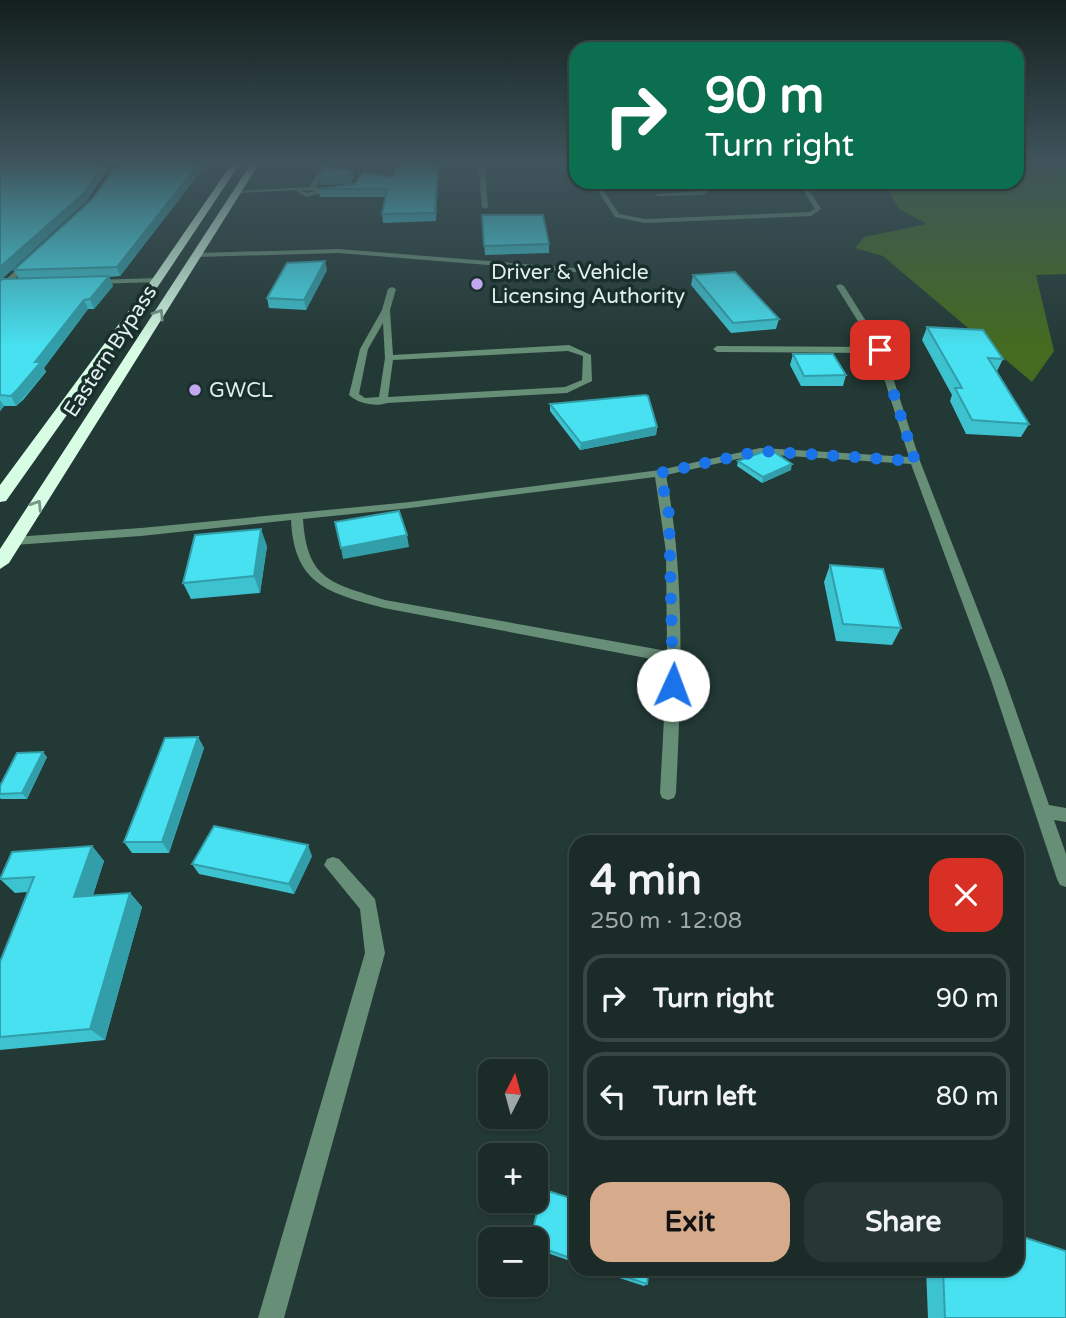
<!DOCTYPE html>
<html lang="en">
<head>
<meta charset="utf-8">
<style>
	body { margin:0; font-family:"Varela Round",sans-serif; background:#273734; color:#f1f3f6; height:100vh; display:flex; flex-direction:column; font-size:26px; white-space:nowrap }
	* { box-sizing:border-box; margin:0 }
	p { font-size:23px; color:#9fa7a8 }
	.icon { flex:none; width:38px; height:38px; fill:none; stroke:currentColor; stroke-width:2; stroke-linecap:round; stroke-linejoin:round }
	.map { position:relative; flex:1; overflow:hidden }
	.sheet { position:absolute; left:569px; top:835px; width:455px; height:441px; display:flex; flex-direction:column; background:#1a2b28; border-radius:21px; box-shadow:0 2px 5px #0004,0 0 0 2px #384745 }
	.sheet>* { flex:none }
	.top-card { position:absolute; left:569px; top:42px; width:455px; height:147px; border-radius:21px; box-shadow:0 2px 5px #0004,0 0 0 2px #384745; background:#0b6e4f; color:#fff; overflow:hidden }
	.needle { width:46px; rotate:6deg }
	.controls { position:absolute; left:478px; top:1059px; display:grid; gap:14px }
	.controls a { display:grid; place-items:center; width:70px; height:70px; border-radius:14px; background:#1a2b28; box-shadow:0 2px 5px #0004,0 0 0 2px #384745; font-size:35px }
	.pin { position:absolute; display:grid; place-items:center; width:60px; height:60px; color:#fff; margin:-30px; border-radius:14px; box-shadow:0 4px 10px #0006 }
	.me { position:absolute; width:77px; margin:-38px; rotate:2deg; stroke-linejoin:round; filter:drop-shadow(0 0 5px #0008) }
	.turn { display:flex; align-items:center; gap:24px; height:147px; padding:0 21px; font-size:32px }
	.turn .icon { width:91px; height:91px; stroke-width:2.5 }
	.turn b { display:block; font-size:49px; line-height:60px }
	.round { display:grid; place-items:center; flex:none; width:74px; height:74px; border-radius:21px; background:#273734 }
	.overview { display:flex; align-items:center; justify-content:space-between; height:119px; padding:0 21px }
	h1 { font-size:42px; font-weight:700; line-height:52px }
	.button { display:flex; gap:14px; margin-top:auto; padding:14px 21px }
	.button a { flex:1; height:80px; border-radius:21px; background:#d6ab8b; color:#111; font-size:28px; font-weight:700; line-height:80px; text-align:center }
	.button a+a { background:#273734; color:#f1f3f6 }
	ul { padding:0; list-style:none }
	li { display:flex; align-items:center; gap:21px; height:88px; margin:0 14px 10px; padding:0 7px; border:4px solid #384745; border-radius:21px }
	li div { flex:1 }
	li b { display:block; font-size:26px }
	li em { font-style:normal }
	.map>svg:first-child { display:block }
	.green { fill:#446b20 }
	.forest { fill:#3d6809 }
	.lines { fill:none; stroke-linecap:round; stroke-linejoin:round }
	.lane { fill:#678e76; fill-rule:evenodd }
	.street { fill:#678e76; fill-rule:evenodd }
	.highway { fill:#d7fde5; fill-rule:evenodd }
	.wall { fill:#3dc2cf }
	.shaded-wall { fill:#329ea9 }
	.building { fill:#47e1f1; stroke:#329ea9; stroke-width:2 }
	.oneway { stroke:#789688 }
	.route { stroke:#1a73e8; stroke-width:12; stroke-dasharray:0 21.6 }
	.poi-dot { fill:#c4a7f1; stroke:#192f2b; stroke-width:2.5 }
	.labels { text-anchor:middle; stroke-width:7; stroke-linejoin:round; paint-order:stroke }
	.far-poi-label { font-size:21px; fill:#e2efec; stroke:#192f2b; text-anchor:start }
	.far-street-label { font-size:21px; fill:#e2efec; stroke:#192f2b }
</style>
</head>
<body>
<div class="map">
<svg width="1066" height="1318" viewBox="0 0 1066 1318">
	<rect width="100%" height="100%" fill="#233935"/>
	<!-- green -->
	<path class="green" d="M883,182H1017L1066,186V274L1036,275L1054,351L1032,382L883,256L855,248L864,237L927,224L899,209Z"/>
	<!-- forest -->
	<path class="forest" d="M1017,162H1047L1066,167V186L1017,182Z"/>
	<g class="lines">
		<!-- lane -->
		<path class="lane" d="M322,162H328L316,187L325,190V192L306,197L295,190L238,193L235,191L310,187ZM300,190L316,191L307,193Z
			M478,162H484L488,207L485,209L482,207Z
			M592,182H598L619,214L645,219L809,212L815,209L798,182H804L821,209L811,216L645,223L615,217Z
			M704,182H710L713,189L702,195L658,196L655,194L701,191L707,188Z
			M339,249L587,269L591,271L587,273L339,253L197,257L193,255L197,253Z
			M392,287L396,289L390,310L393,355L569,345L591,355L592,381L567,393L387,403C376,407 359,404 349,395L360,349L382,310L388,289ZM383,323L385,358L379,397L365,398L359,394L368,349ZM568,351L583,356L582,380L565,387L388,397L393,360Z"/>
		<!-- street -->
		<path class="street" d="M96,162H124L121,164Z
			M27,260L34,262L0,291V285Z
			M157,278H160V282L94,284L90,282L94,280Z
			M840,284L844,286L884,350L920,461L1004,677L1049,805L1066,808V822L1054,820L1066,854V887L1060,885L1057,879L990,677L911,464L760,454L666,475C686,581 681,686 676,793L674,798L668,800L662,798L660,793L667,662L384,608C329,593 294,585 291,520L141,536L14,545L8,541L14,537L141,528L410,502L660,470L760,448L909,457L876,353L717,352L713,349L717,346L874,347L836,286ZM655,477L666,552L667,651L385,600C332,583 307,581 303,519L410,508Z
			M333,857L339,859L375,899L385,953L284,1318H258L365,953L360,909L324,865L327,859Z"/>
		<!-- highway -->
		<path class="highway" d="M233,162H241L161,282L6,501L0,502V485L153,278Z
			M252,162H260L9,563L0,569V549Z"/>
	</g>
	<!-- wall -->
	<path class="wall" d="M119,162H208L120,276L109,277L113,286L94,309H88L44,368L46,372L23,400L16,406H4L0,411V281L19,279L14,270L92,199Z
		M439,162L436,221L383,223L382,214L385,197H320L318,189L393,177Z
		M482,215L549,244V253L485,255Z
		M327,270L306,310L269,308L267,298Z
		M693,275L779,319L776,329L731,333L691,285Z
		M927,327L1003,359L997,371L1029,424L1021,437L966,434L950,401L952,395L922,340Z
		M793,354L846,375L843,386H801L790,365Z
		M550,404L657,427L656,435L580,450L550,411Z
		M738,461L791,470L762,483L737,466Z
		M267,546L260,593L191,599L183,583Z
		M830,565L901,628L892,645L836,641L824,582Z
		M198,737L204,748L169,853H132L124,842Z
		M47,757L27,799H1L0,798V786Z
		M92,846L104,861L93,895L130,893L142,907L105,1040L0,1050V962L27,892L15,893L0,879Z
		M312,856L294,894L199,874L192,864Z
		M576,1200V1263L536,1249V1239Z
		M592,1269H649L647,1284L644,1286Z
		M926,1269H1017L1066,1318H928Z"/>
	<!-- shaded-wall -->
	<path class="shaded-wall" d="M104,162H108L110,166L87,201L0,281V267Z
		M200,162H208L120,276L117,267Z
		M438,162H439L436,221L435,213Z
		M352,170L354,178L350,184L320,185L319,177Z
		M325,261L327,270L306,310L304,300Z
		M109,276L113,286L94,309L90,299Z
		M84,300L88,309L44,368L46,372L16,406L11,396L35,362Z
		M0,400L4,406L0,411Z
		M657,427L656,435L580,450L581,443Z
		M792,464L791,470L762,483L763,477Z
		M261,529L267,546L260,593L254,576Z
		M407,535L409,547L343,559L341,548Z
		M198,737L204,748L169,853L162,842Z
		M43,752L47,757L27,799L22,793Z
		M308,845L312,856L294,894L289,884Z
		M92,846L104,861L88,911L74,897Z
		M130,893L142,907L105,1040L90,1029Z"/>
	<!-- building -->
	<path class="building" d="M0,162H104L84,193L0,267Z
		M119,162H200L117,267L14,270L92,199Z
		M397,162H438L435,213L382,214L387,189H318L355,184L363,172L393,177Z
		M326,166L352,170L349,176L319,177Z
		M482,215H543L549,244L484,246Z
		M325,261L304,300L267,298L287,263Z
		M735,272L779,319L733,323L693,275Z
		M109,276L90,299L84,300L35,362H41L17,390L11,396L0,395V281L3,279Z
		M927,327L983,330L1003,359L988,358L1029,424L972,420L955,388H962Z
		M793,354H833L846,375L804,376Z
		M645,395L648,396L657,427L581,443L550,404Z
		M765,451L774,452L792,464L763,477L738,461Z
		M399,511L407,535L341,548L335,522Z
		M261,529L254,576L183,583L195,535Z
		M830,565L883,569L901,628L843,624Z
		M198,737L162,842H124L165,738Z
		M43,752L22,793L0,794V786L17,753Z
		M214,826L308,845L289,884L192,864Z
		M92,846L74,897L130,893L90,1029L0,1037V962L34,877L0,879L12,852Z
		M542,1189L576,1200V1260L536,1246V1239H531Z
		M1017,1235L1066,1251V1318H945L943,1269H1017Z
		M602,1269H649L647,1284Z"/>
	<!-- one-way arrows -->
	<defs><path id="oneway-chevron" d="M-2-3.5L2.5 0L-2 3.5" fill="none" stroke-width="1.6" stroke-linecap="round" stroke-linejoin="round" transform="scale(1.75)"/></defs>
	<g class="oneway">
		<use href="#oneway-chevron" transform="translate(159 314) rotate(-57)"/>
		<use href="#oneway-chevron" transform="translate(37 505) rotate(-57)"/>
	</g>
	<!-- sky -->
	<linearGradient id="sky" x2="0" y2="1"><stop stop-color="#131f1d"/><stop offset="0.47" stop-color="#3f545c"/><stop offset="1" stop-color="#3f545c" stop-opacity="0"/></linearGradient>
	<rect width="1066" height="347" fill="url(#sky)"/>
	<g class="lines">
		<!-- route -->
		<path class="route" d="M673,685L669,514L660,473L760,451L915,461L880,350"/>
	</g>
	<!-- markers -->
	<g class="poi-dot">
		<circle cx="477" cy="284" r="7"/>
		<circle cx="195" cy="390" r="7"/>
	</g>
	<g class="labels">
		<!-- far-poi labels -->
		<g class="far-poi-label">
			<text x="491" y="279">Driver &amp; Vehicle<tspan x="491" dy="24">Licensing Authority</tspan></text>
			<text x="209" y="397">GWCL</text>
		</g>
		<!-- far-street labels -->
		<g class="far-street-label">
			<text transform="translate(110 351) rotate(-57)" y="7">Eastern Bypass</text>
		</g>
	</g>
</svg>
<div class="controls">
<a><svg class="needle" viewBox="-14 -14 28 28"><path d="M0-13l5 13h-10z" fill="#e53935"/><path d="M0 13l5-13h-10z" fill="#9fa7a8"/></svg></a>
<a>+</a>
<a>−</a>
</div>
<div class="pin" style="left:880px;top:350px;background:#d93025"><svg class="icon" aria-label="arrive" viewBox="0 0 24 24"><path d="M6 21V4h12l-3 4 3 4H6"/></svg></div>
<svg class="me" style="left:673px;top:685px" viewBox="-20 -20 40 40"><circle r="19" fill="#fff"/><path d="M0-13L10 11 0 6-10 11z" fill="#1a73e8"/></svg>
<div class="top-card">
<div class="turn"><svg class="icon" aria-label="right" viewBox="0 0 24 24"><path d="M7 20v-9h11M14 6l5 5-5 5"/></svg><div><b>90 m</b>Turn right</div></div>
</div>
<section class="sheet">
<div class="overview"><div><h1>4 min</h1><p>250 m · 12:08</p></div><a class="round" style="background:#d93025;color:#fff"><svg class="icon" aria-label="close" viewBox="0 0 24 24"><path d="M6 6l12 12M18 6L6 18"/></svg></a></div>
<ul>
<li><svg class="icon" aria-label="right" viewBox="0 0 24 24"><path d="M7 20v-9h11M14 6l5 5-5 5"/></svg><div><b>Turn right</b></div><em>90 m</em></li>
<li><svg class="icon" aria-label="left" viewBox="0 0 24 24"><path d="M17 20v-9H6M10 6l-5 5 5 5"/></svg><div><b>Turn left</b></div><em>80 m</em></li>
</ul>
<div class="button"><a>Exit</a><a>Share</a></div>
</section>
</div>
</body>
</html>
